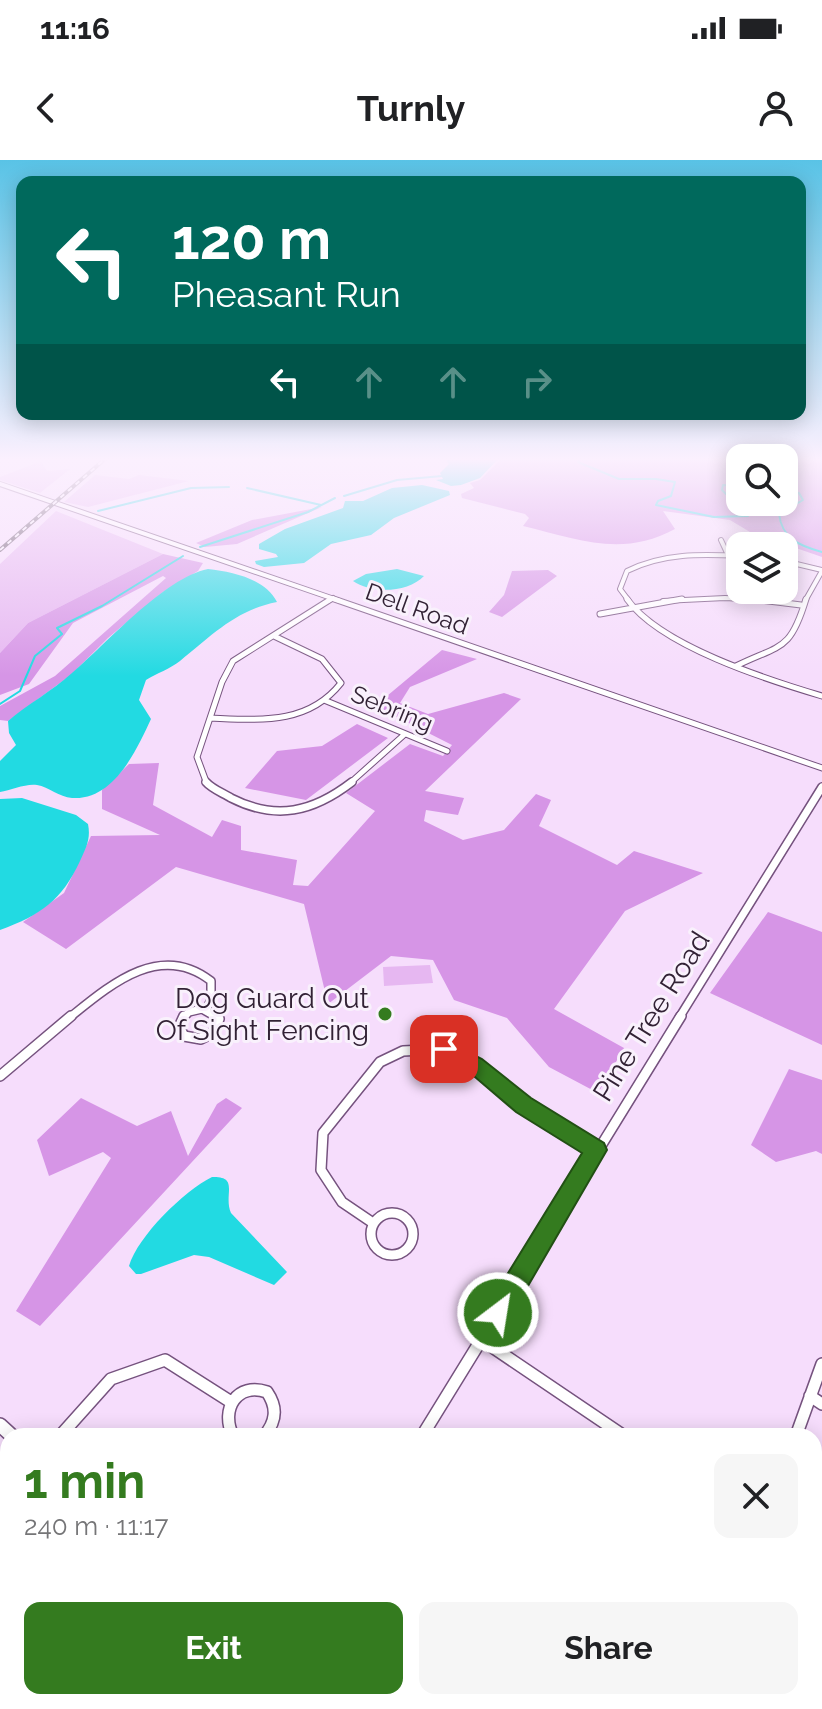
<!DOCTYPE html>
<html lang="en">
<head>
<meta charset="utf-8">
<style>
	body { margin:0; font-family:Raleway,sans-serif; background:#f6f6f6; color:#202124; height:100vh; display:flex; flex-direction:column; font-size:30px; white-space:nowrap }
	* { box-sizing:border-box; margin:0 }
	p { font-size:26px; color:#757577 }
	.icon { flex:none; width:44px; height:44px; fill:none; stroke:currentColor; stroke-width:2; stroke-linecap:round; stroke-linejoin:round }
	.map { position:relative; flex:1; overflow:hidden }
	.details { position:absolute; left:0px; top:1268px; width:822px; height:282px; display:flex; flex-direction:column; background:#fff; border-radius:24px 24px 0 0; box-shadow:0 4px 20px #0003 }
	.details>* { flex:none }
	.top-card { position:absolute; left:16px; top:16px; width:790px; height:244px; border-radius:16px; box-shadow:0 4px 20px #0003; background:#00695c; color:#fff; overflow:hidden }
	.buttons { position:absolute; left:726px; top:284px; display:grid; gap:16px }
	.buttons a { display:grid; place-items:center; width:72px; height:72px; border-radius:16px; background:#fff; box-shadow:0 4px 20px #0003; font-size:40px }
	.pin { position:absolute; display:grid; place-items:center; width:68px; height:68px; color:#fff; margin:-34px; border-radius:16px; box-shadow:0 4px 12px #0006 }
	.me { position:absolute; width:88px; margin:-44px; rotate:31deg; stroke-linejoin:round; filter:drop-shadow(0 0 6px #0008) }
	.turn { display:flex; align-items:center; gap:28px; height:168px; padding:0 24px; font-size:36px }
	.turn .icon { width:104px; height:104px; stroke-width:2.5 }
	.turn b { display:block; font-size:56px; line-height:68px }
	.lanes { display:flex; align-items:center; height:76px; padding:0 24px; background:#0003; justify-content:center; gap:40px; direction:ltr }
	.lanes .off { opacity:.35 }
	.round { display:grid; place-items:center; flex:none; width:84px; height:84px; border-radius:16px; background:#f6f6f6 }
	.headline { display:flex; align-items:center; justify-content:space-between; height:136px; padding:0 24px }
	h1 { font-size:48px; font-weight:700; line-height:60px; color:#347b1f }
	.button { display:flex; gap:16px; margin-top:auto; padding:16px 24px }
	.button a { flex:1; height:92px; border-radius:16px; background:#347b1f; color:#fff; font-size:32px; font-weight:700; line-height:92px; text-align:center }
	.button a+a { background:#f6f6f6; color:#202124 }
	.status { display:flex; justify-content:space-between; align-items:center; height:56px; padding:0 40px; background:#fff; direction:ltr }
	.status svg { height:22px; fill:currentColor }
	header { display:flex; justify-content:space-between; align-items:center; height:104px; padding:0 24px; background:#fff; font-size:36px; font-weight:700 }
	.map>svg:first-child { display:block }
	.green { fill:#e6b7f1 }
	.forest { fill:#d695e6 }
	.water { fill:#22dae2 }
	.lines { fill:none; stroke-linecap:round; stroke-linejoin:round }
	.stream { stroke:#22dae2; stroke-width:2 }
	.minor-far4-casing { stroke:#75527e; stroke-width:6 }
	.minor-far3-casing { stroke:#75527e; stroke-width:7 }
	.minor-far2-casing { stroke:#75527e; stroke-width:10 }
	.minor-far1-casing { stroke:#75527e; stroke-width:12 }
	.minor-casing { stroke:#75527e; stroke-width:14 }
	.tertiary-casing { stroke:#75527e; stroke-width:16 }
	.minor-far4 { stroke:#fff; stroke-width:4 }
	.minor-far3 { stroke:#fff; stroke-width:5 }
	.minor-far2 { stroke:#fff; stroke-width:7 }
	.minor-far1 { stroke:#fff; stroke-width:9 }
	.minor { stroke:#fff; stroke-width:11 }
	.tertiary { stroke:#fff; stroke-width:13 }
	.rail-casing { stroke:#66536a; stroke-width:4 }
	.rail { stroke:#f9f1fc; stroke-width:2; stroke-dasharray:5; stroke-linecap:butt }
	.route { fill:#347b1f; stroke:#225014; stroke-width:2 }
	.poi-dot { fill:#347b1f; stroke:#f9f1fc; stroke-width:3 }
	.labels { text-anchor:middle; stroke-width:6; stroke-linejoin:round; paint-order:stroke }
	.far-street-label { font-size:24px; fill:#322235; stroke:#f9f1fc }
	.poi-label { font-size:28px; fill:#322235; stroke:#f9f1fc; text-anchor:end }
	.street-label { font-size:28px; fill:#322235; stroke:#f9f1fc }
</style>
</head>
<body>
<div class="status"><b>11:16</b><svg viewBox="0 0 49 12"><path d="M0 12V9h3v3zM5 12V6h3v6zM10 12V3h3v9zM15 12V0h3v12zM26 1h20v11H26zM47 4h2v5h-2z"/></svg></div>
<header><svg class="icon" aria-label="back" viewBox="0 0 24 24"><path d="M15 5l-7 7 7 7"/></svg>Turnly<svg class="icon" aria-label="person" viewBox="0 0 24 24"><circle cx="12" cy="8" r="4"/><path d="M4 21q1-7 8-7t8 7"/></svg></header>
<div class="map">
<svg width="822" height="1549" viewBox="0 0 822 1549">
	<rect width="100%" height="100%" fill="#f6ddfc"/>
	<!-- green -->
	<path class="green" d="M41,301L47,311L70,309L40,333L0,320V317Z
		M95,315L129,319L139,315L189,321L88,347L64,342Z
		M56,351L163,394L28,463L0,493V404Z
		M430,805L433,823L384,826L383,807Z
		M0,1296L8,1305V1495L0,1505Z"/>
	<!-- forest -->
	<path class="forest" d="M501,299H740V342H784V299H822V397L750,372L730,360L663,351L675,369C622,398 577,379 523,366L529,358L525,354L462,338L461,334L474,328L470,323L480,320Z
		M322,347L237,384L205,387L196,383L252,360Z
		M163,394L203,403L198,411L163,432L108,478L71,515L8,561L0,560V546L55,516L166,418L163,416L73,463L29,524L0,535V493L28,463Z
		M548,410L557,416L502,457L489,452L504,435L512,411Z
		M442,490L477,499L410,527L400,543L428,554L504,533L521,539L425,631L464,638L458,655L426,650L424,661L463,680L504,670L536,634L551,640L539,666L617,705L634,691L703,713L625,751L554,849L624,888L598,933L549,907L507,858L454,840L433,800L391,796L328,844L304,744L176,707L66,789L23,762L64,733L91,676L160,675L102,649V630L129,604L159,603L153,645L212,677L222,660L241,666V690L297,700L293,725L308,726L375,651L346,633L410,584L443,596L452,585L375,546Z
		M357,564L388,578L306,640L245,628L277,591L322,586Z
		M768,752L822,772V885L710,833Z
		M789,909L822,920V994L816,991L776,1002L751,985Z
		M81,938L137,966L171,951L188,996L217,944L226,938L242,948L40,1166L16,1151L111,998L103,992L49,1016L37,980Z"/>
	<!-- water -->
	<path class="water" d="M445,299H498L480,318L461,325L451,326L436,320L443,319L440,313L449,304Z
		M422,325L449,331L450,335L394,358L371,375L331,384L304,403L264,407L256,404L255,401L278,397L276,394L259,389V384L285,369L343,348L345,341H363L392,328Z
		M208,409C234,412 265,419 277,442C236,450 211,476 180,501C170,509 157,513 146,520L139,540L151,559C137,589 114,641 72,638C59,637 49,627 37,625C27,623 11,630 0,632V601L16,585L9,573L8,561C28,544 52,531 72,513C106,484 164,418 208,409Z
		M397,409L424,416C408,433 371,434 353,421L366,414Z
		M22,638L76,655L88,664C91,679 86,688 80,701C62,740 41,755 0,770V639Z
		M212,1017C240,1016 223,1035 231,1053L287,1112L274,1125L209,1097L194,1095L141,1114H136L129,1106C138,1076 184,1031 212,1017Z"/>
	<g class="lines">
		<!-- stream -->
		<path class="stream" d="M580,299L578,302L619,319H656L675,322L671,336L658,341L656,345L714,357L748,356L722,330L723,325L740,326
			M247,328L321,345
			M784,331L799,333L803,340L779,354C782,379 800,386 822,392
			M344,336L397,320L442,316
			M98,351L191,328L229,327
			M200,387L308,352L335,338
			M0,544L20,531L35,496L62,474L57,468L102,446L183,396"/>
		<defs>
			<path id="minor-far4" d="M0,324L340,441
				M721,380L728,395
				M784,401L822,410
				M328,441L333,438
				M629,441L620,429L627,411C663,393 701,394 740,396
				M663,441L725,438L775,441
				M805,441L822,411"/>
			<path id="minor-far3" d="M334,439L822,608
				M627,439C660,486 768,520 822,536
				M753,439L801,445
				M600,454L682,439
				M736,506C781,484 790,492 806,439
				M324,540L447,591
				M211,558C260,560 308,565 341,523L322,499L274,476
				M207,624L197,597L222,522L233,501L331,439
				M349,624L405,574"/>
			<path id="minor-far2" d="M206,622C212,629 223,633 231,638C276,661 313,652 352,622
				M69,858C110,825 160,781 211,821V839L207,849
				M183,858L189,852L202,849L218,858
				M679,858L822,627"/>
			<path id="minor-far1" d="M184,856L179,867L184,876L201,879L213,873L219,859L216,856
				M0,916L71,856
				M371 1074a21 21 0 1 1 42 0a21 21 0 1 1-42 0Z
				M373,1063L342,1042L321,1010L323,973L380,902L403,891L444,889L475,905L524,945L596,990
				M493,1161L681,856"/>
			<path id="minor" d="M482,1180L624,1276
				M810,1236L822,1244
				M60,1276L111,1219L165,1200L231,1242
				M233,1276C220,1249 237,1222 267,1232C278,1248 276,1262 264,1276
				M422,1276L494,1159
				M796,1276L822,1204
				M814,1474L822,1480
				M251,1549L255,1542"/>
			<path id="tertiary" d="M0,1265L12,1276
				M297,1542L304,1549"/>
		</defs>
		<!-- minor-far4 casing -->
		<use href="#minor-far4" class="minor-far4-casing"/>
		<!-- minor-far3 casing -->
		<use href="#minor-far3" class="minor-far3-casing"/>
		<!-- minor-far2 casing -->
		<use href="#minor-far2" class="minor-far2-casing"/>
		<!-- minor-far1 casing -->
		<use href="#minor-far1" class="minor-far1-casing"/>
		<!-- minor casing -->
		<use href="#minor" class="minor-casing"/>
		<!-- tertiary casing -->
		<use href="#tertiary" class="tertiary-casing"/>
		<!-- minor-far4 -->
		<use href="#minor-far4" class="minor-far4"/>
		<!-- minor-far3 -->
		<use href="#minor-far3" class="minor-far3"/>
		<!-- minor-far2 -->
		<use href="#minor-far2" class="minor-far2"/>
		<!-- minor-far1 -->
		<use href="#minor-far1" class="minor-far1"/>
		<!-- minor -->
		<use href="#minor" class="minor"/>
		<!-- tertiary -->
		<use href="#tertiary" class="tertiary"/>
		<defs>
			<path id="rail" d="M0,390L105,299"/>
		</defs>
		<!-- rail casing -->
		<use href="#rail" class="rail-casing"/>
		<!-- rail -->
		<use href="#rail" class="rail"/>
	</g>
	<!-- sky -->
	<linearGradient id="sky" x2="0" y2="1"><stop stop-color="#59c3e6"/><stop offset="0.58" stop-color="#fbf0fe"/><stop offset="1" stop-color="#fbf0fe" stop-opacity="0"/></linearGradient>
	<rect width="822" height="516" fill="url(#sky)"/>
	<!-- route -->
	<path class="route" d="M444,880L482,899L531,938L604,983L607,990L507,1162L498,1165L489,1162L485,1153L489,1144L582,993L516,952L468,911L436,895L433,889L436,883Z"/>
	<!-- markers -->
	<circle class="poi-dot" cx="385" cy="854" r="8"/>
	<g class="labels">
		<!-- far-street labels -->
		<g class="far-street-label">
			<text transform="translate(417 449) rotate(20)" y="8">Dell Road</text>
			<text transform="translate(392 549) rotate(22)" y="8">Sebring</text>
		</g>
		<!-- poi labels -->
		<g class="poi-label">
			<text x="369" y="848">Dog Guard Out<tspan x="369" dy="32">Of Sight Fencing</tspan></text>
		</g>
		<!-- street labels -->
		<g class="street-label">
			<text transform="translate(651 856) rotate(-58)" y="10">Pine Tree Road</text>
		</g>
	</g>
</svg>
<div class="buttons">
<a><svg class="icon" aria-label="search" viewBox="0 0 24 24"><circle cx="10" cy="10" r="6"/><path d="M15 15l6 6"/></svg></a>
<a><svg class="icon" aria-label="layers" viewBox="0 0 24 24"><path d="M12 4l9 5-9 5-9-5zM3 14l9 5 9-5"/></svg></a>
</div>
<div class="pin" style="left:444px;top:889px;background:#d93025"><svg class="icon" aria-label="arrive" viewBox="0 0 24 24"><path d="M6 21V4h12l-3 4 3 4H6"/></svg></div>
<svg class="me" style="left:498px;top:1153px" viewBox="-20 -20 40 40"><circle r="17" fill="#347b1f" stroke="#fff" stroke-width="3"/><path d="M0-11L8 9 0 5-8 9z" fill="#fff"/></svg>
<div class="top-card">
<div class="turn"><svg class="icon" aria-label="left" viewBox="0 0 24 24"><path d="M17 20v-9H6M10 6l-5 5 5 5"/></svg><div><b>120 m</b>Pheasant Run</div></div>
<div class="lanes"><svg class="icon" aria-label="left" viewBox="0 0 24 24"><path d="M17 20v-9H6M10 6l-5 5 5 5"/></svg><svg class="icon off" aria-label="ahead" viewBox="0 0 24 24"><path d="M12 20V5M6 11l6-6 6 6"/></svg><svg class="icon off" aria-label="ahead" viewBox="0 0 24 24"><path d="M12 20V5M6 11l6-6 6 6"/></svg><svg class="icon off" aria-label="right" viewBox="0 0 24 24"><path d="M7 20v-9h11M14 6l5 5-5 5"/></svg></div>
</div>
<section class="details">
<div class="headline"><div><h1>1 min</h1><p>240 m · 11:17</p></div><a class="round"><svg class="icon" aria-label="close" viewBox="0 0 24 24"><path d="M6 6l12 12M18 6L6 18"/></svg></a></div>
<div class="button"><a>Exit</a><a>Share</a></div>
</section>
</div>
</body>
</html>
